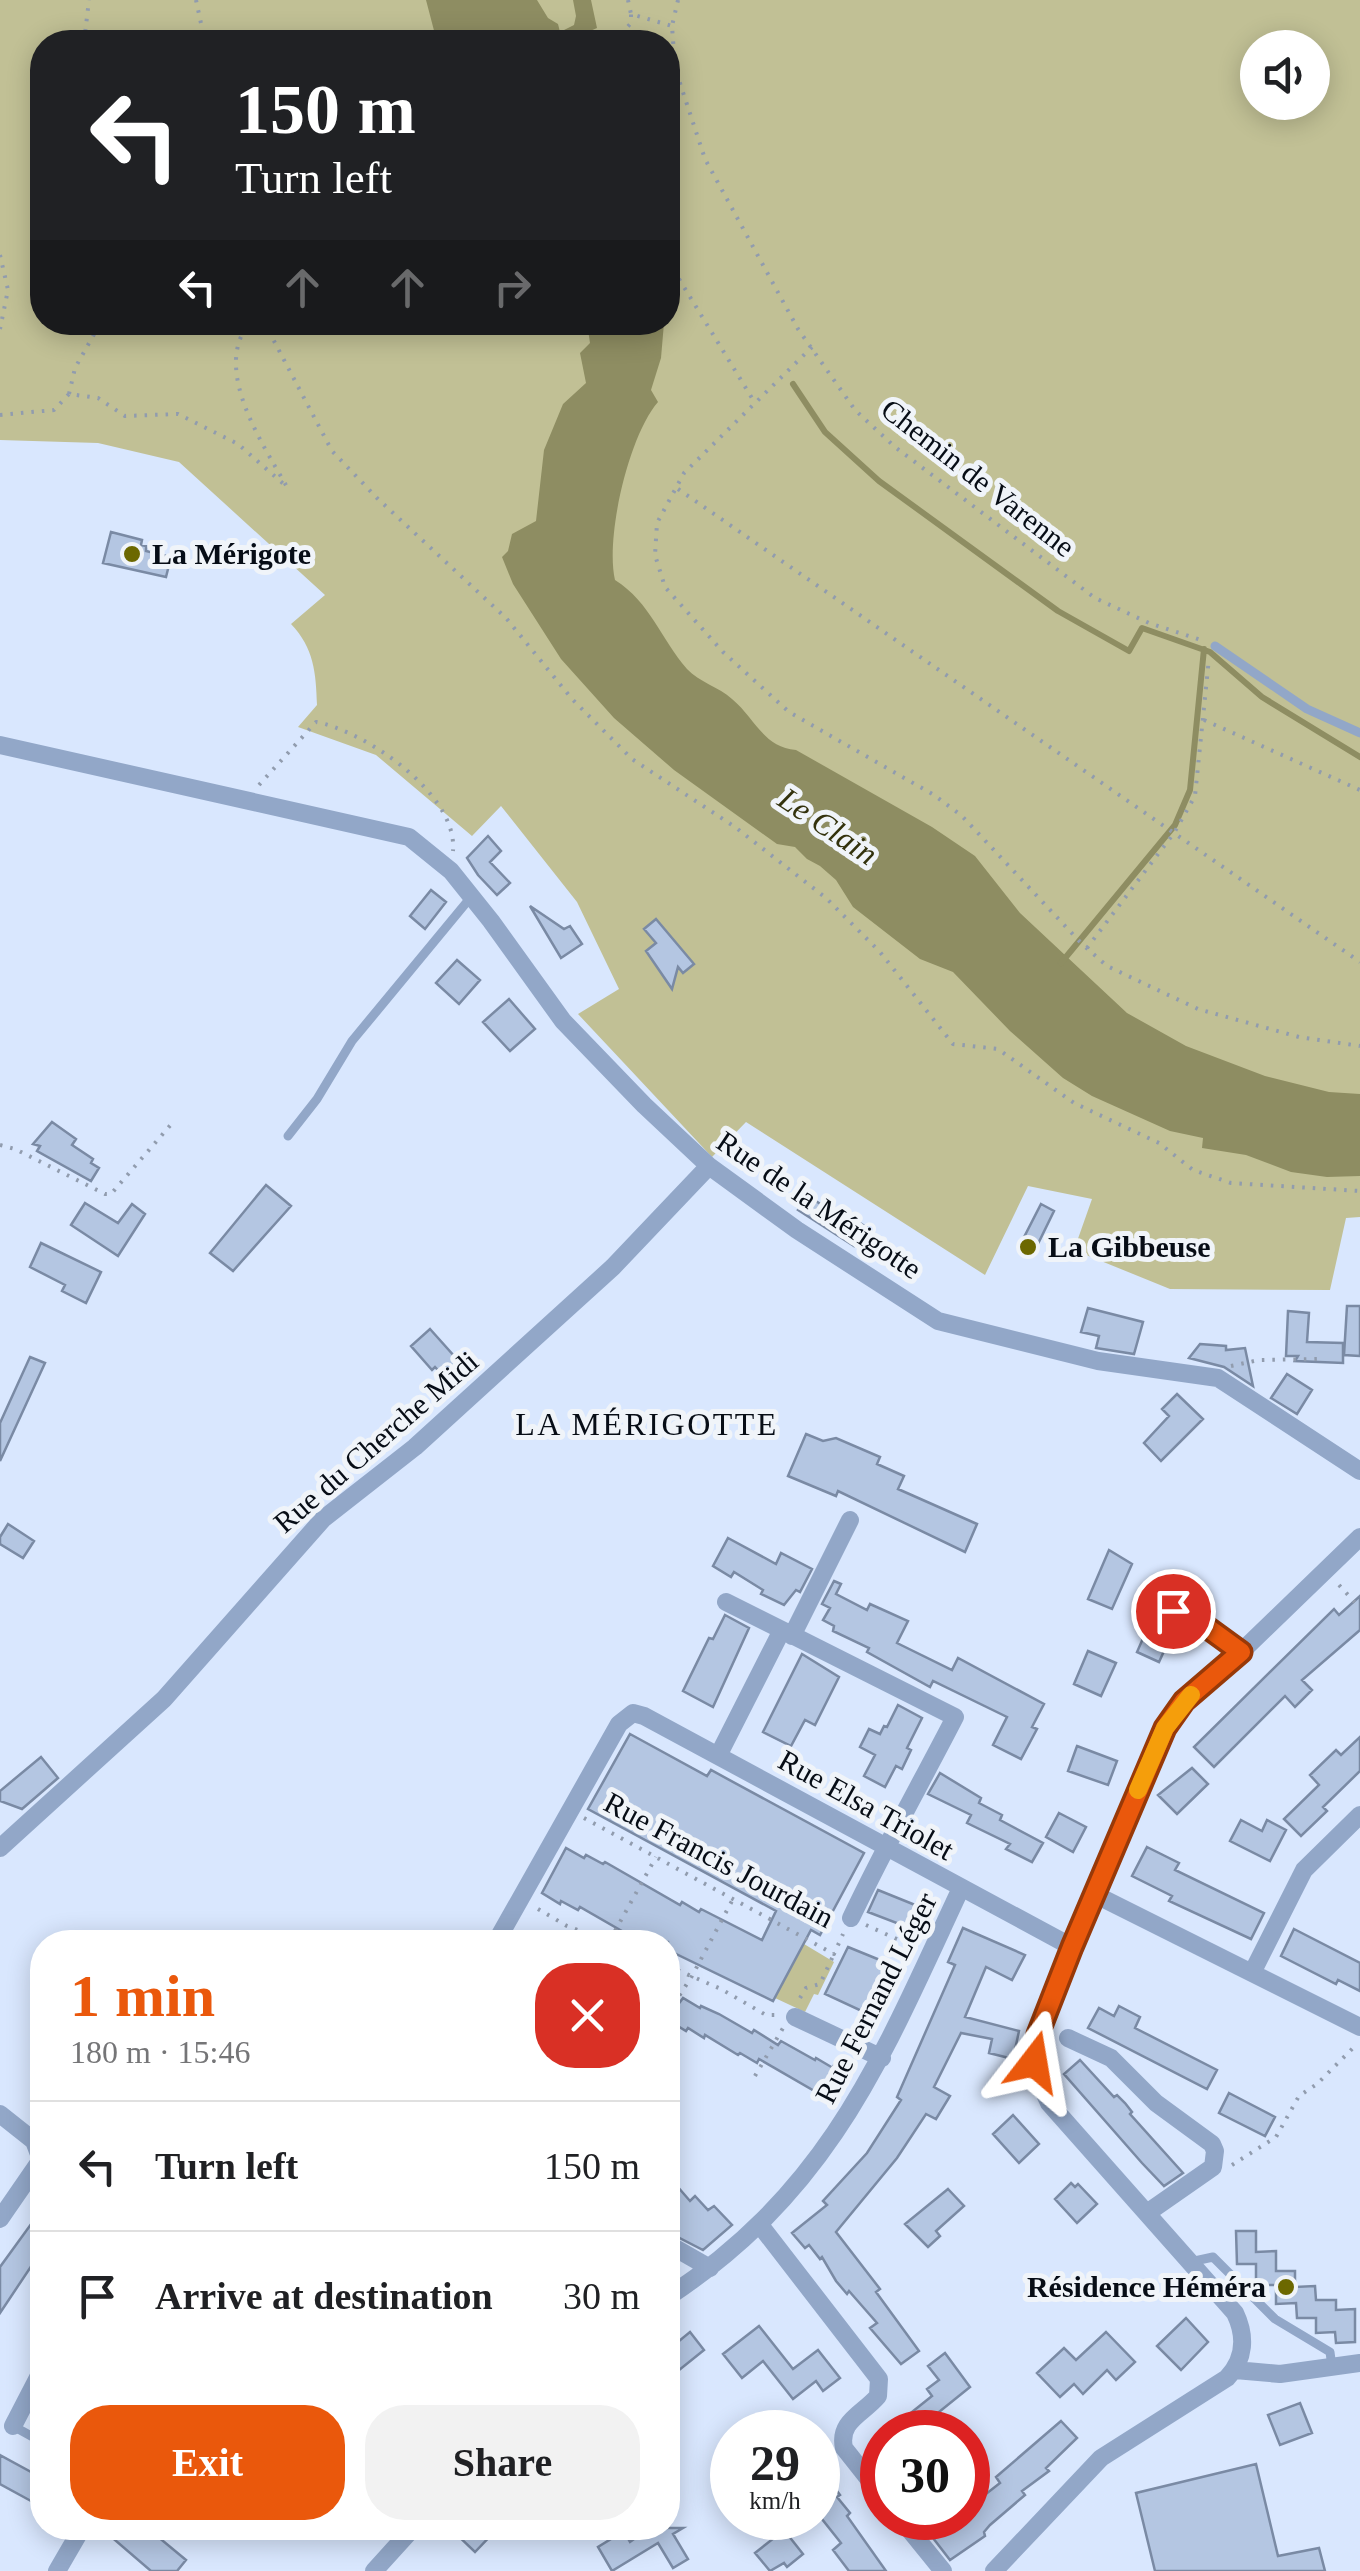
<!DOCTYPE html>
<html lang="en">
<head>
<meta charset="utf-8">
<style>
	body { margin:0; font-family:"Times New Roman",serif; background:#f2f2f2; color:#202124; height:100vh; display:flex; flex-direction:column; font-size:38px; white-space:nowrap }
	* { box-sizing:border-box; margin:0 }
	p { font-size:32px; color:#757577 }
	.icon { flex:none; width:55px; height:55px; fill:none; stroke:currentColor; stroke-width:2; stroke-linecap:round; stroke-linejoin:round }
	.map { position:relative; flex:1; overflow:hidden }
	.details { position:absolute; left:30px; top:1930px; width:650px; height:610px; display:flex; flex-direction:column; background:#fff; border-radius:40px; box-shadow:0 5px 25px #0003 }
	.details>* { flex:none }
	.guide { position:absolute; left:30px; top:30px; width:650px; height:305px; border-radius:40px; box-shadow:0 5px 25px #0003; background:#202124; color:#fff; overflow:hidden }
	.fabs { position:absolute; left:1240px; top:30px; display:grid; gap:20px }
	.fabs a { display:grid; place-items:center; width:90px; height:90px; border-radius:50%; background:#fff; box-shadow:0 5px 25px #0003; font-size:50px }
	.speed { position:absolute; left:710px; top:2410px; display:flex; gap:20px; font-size:50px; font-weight:700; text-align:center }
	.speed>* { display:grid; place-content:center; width:130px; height:130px; border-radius:50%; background:#fff; box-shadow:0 5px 25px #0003; line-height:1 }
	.speed small { font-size:25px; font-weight:400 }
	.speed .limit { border:15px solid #d22; background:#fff; color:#111 }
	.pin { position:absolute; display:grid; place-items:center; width:85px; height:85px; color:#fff; margin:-42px; border:5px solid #fff; border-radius:50%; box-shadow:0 2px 10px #0007 }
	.me { position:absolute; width:110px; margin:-55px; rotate:14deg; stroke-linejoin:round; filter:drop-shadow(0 0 8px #0008) }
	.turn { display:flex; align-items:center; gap:35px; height:210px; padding:0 40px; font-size:45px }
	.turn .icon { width:130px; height:130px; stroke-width:2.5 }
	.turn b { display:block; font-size:70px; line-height:85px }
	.lanes { display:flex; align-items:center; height:95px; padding:0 40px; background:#0003; justify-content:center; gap:50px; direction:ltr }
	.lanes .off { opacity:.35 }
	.round { display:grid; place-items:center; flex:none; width:105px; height:105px; border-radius:40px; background:#f2f2f2 }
	.summary { display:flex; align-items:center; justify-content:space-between; height:170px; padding:0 40px }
	h1 { font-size:60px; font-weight:700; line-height:75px; color:#ea580c }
	.cta { display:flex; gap:20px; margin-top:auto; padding:20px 40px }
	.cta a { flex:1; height:115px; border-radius:40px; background:#ea580c; color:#fff; font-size:40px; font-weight:700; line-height:115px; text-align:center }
	.cta a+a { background:#f2f2f2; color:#202124 }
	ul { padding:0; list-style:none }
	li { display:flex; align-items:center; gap:30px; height:130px; padding:0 40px; border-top:2px solid #e0e0e0 }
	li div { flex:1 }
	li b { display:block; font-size:38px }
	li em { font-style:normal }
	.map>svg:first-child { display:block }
	.green { fill:#c1c095; fill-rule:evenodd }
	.water { fill:#8e8d62 }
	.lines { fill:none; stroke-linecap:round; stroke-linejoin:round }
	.stream { stroke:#8e8d62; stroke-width:6 }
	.building { fill:#b4c6e2; stroke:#7a8aa4; stroke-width:2.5 }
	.path { stroke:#919cae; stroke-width:4; stroke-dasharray:2.5 8; stroke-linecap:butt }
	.lane { stroke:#92a7c8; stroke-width:9 }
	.street { stroke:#92a7c8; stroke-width:18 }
	.route-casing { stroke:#983908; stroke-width:25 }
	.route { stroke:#ea580c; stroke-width:18 }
	.slow { stroke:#f59e0b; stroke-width:18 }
	.poi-dot { fill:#6c6800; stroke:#f0f4f9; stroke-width:4 }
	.labels { text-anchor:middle; stroke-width:10; stroke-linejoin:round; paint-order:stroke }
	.street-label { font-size:30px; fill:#070d16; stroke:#f0f4f9 }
	.poi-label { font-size:30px; font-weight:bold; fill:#070d16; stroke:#f0f4f9; text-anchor:start }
	.water-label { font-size:32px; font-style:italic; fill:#33320d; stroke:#f0f4f9 }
	.neighbourhood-label { font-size:32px; letter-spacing:2.5px; fill:#070d16; stroke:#f0f4f9 }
</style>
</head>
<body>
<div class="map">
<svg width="1360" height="2571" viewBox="0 0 1360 2571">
	<rect width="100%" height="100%" fill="#d9e7fe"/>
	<!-- green -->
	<path class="green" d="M0,0H1360V1217L1346,1218L1330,1290L1170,1289L1074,1250L1092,1199L1028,1186L985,1275L746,1122L712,1157L578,1014L619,989L577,902L501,806L472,836L376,755L298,727L317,705C316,673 314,648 291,624L325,595L179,462L98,443L0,440ZM42,42H668V322H42ZM1258,48H1312V102H1258Z
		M804,1944L834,1962L818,1995L814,1994L805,2012L775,1998Z"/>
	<!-- water -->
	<path class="water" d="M426,0H537L548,18L558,24L560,32L574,25L576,16L573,0H591L597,28L581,35L576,42H437Z
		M587,323H664L661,358L651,390L658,402C629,435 605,537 615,580C650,602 661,639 687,669C699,682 719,687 732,699C755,718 763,747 796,750L932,827L975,856L1020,913L1127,1013L1186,1046L1265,1076L1329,1092L1360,1094V1176L1327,1177L1291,1172L1246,1155L1202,1148L1203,1138L1170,1131L1092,1096L1063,1078L1010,1031L953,972L920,959L853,907L836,880L820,866L807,859L795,847L777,844L674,770L614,718L561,659L513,584L502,557L508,551L512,534L536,521L544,450L563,404L586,383L580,353L590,343Z"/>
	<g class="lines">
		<!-- stream -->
		<path class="stream" d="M793,384L825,432L879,481L1058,611L1129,651L1142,628L1210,652L1262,697L1360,757
			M1061,963L1175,825L1190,790L1204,649"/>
	</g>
	<!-- building -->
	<path class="building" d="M111,532L142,540L141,545L146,546V551L171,557L166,577L103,563Z
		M488,836L501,851L490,862L510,883L497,895L478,875L467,858Z
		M431,890L446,902L425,929L410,916Z
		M530,906L564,929L570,926L582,944L561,958Z
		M656,919L694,964L683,973L678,967L672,989L646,951L656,943L644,929Z
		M457,960L480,980L459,1004L436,983Z
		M509,999L535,1029L510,1051L483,1022Z
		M52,1122L76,1139L72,1145L93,1159L91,1163L99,1168L91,1181L37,1151L40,1146L33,1144Z
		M266,1185L291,1206L233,1271L210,1253Z
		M808,1196L844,1219L847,1215L866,1227L854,1246L798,1210Z
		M85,1203L118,1223L132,1204L145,1214L118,1256L71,1225Z
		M1041,1204L1054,1211L1033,1254L1019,1247Z
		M41,1243L101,1272L86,1303L62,1291L65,1285L30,1267Z
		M1347,1306H1360V1356L1344,1355Z
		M1088,1308L1143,1322L1134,1354L1096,1348L1099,1336L1081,1332Z
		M1288,1311L1309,1313L1307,1342L1343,1343V1363L1295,1361L1298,1356H1286Z
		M430,1329L463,1366L447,1380L435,1367L432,1370L411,1346Z
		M1200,1344L1226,1346V1350L1245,1348L1253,1386L1224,1367L1189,1358Z
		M30,1357L45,1363L0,1461V1423Z
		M1287,1374L1312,1390L1297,1414L1271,1398Z
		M1177,1394L1203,1419L1161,1461L1144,1443L1169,1416L1162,1409Z
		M806,1434L823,1441L836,1438L880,1457L877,1464L904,1476L898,1489L977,1524L965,1552L838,1491L836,1496L788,1476Z
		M8,1524L34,1541L23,1558L0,1544V1537Z
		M728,1538L776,1564L781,1553L812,1569L800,1592L796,1590L784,1605L761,1594L763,1590L734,1572L731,1577L713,1566Z
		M1109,1550L1132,1564L1112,1609L1088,1599Z
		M834,1581L841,1584L836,1594L867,1610L870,1604L908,1621L897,1643L952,1670L958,1658L1044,1704L1032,1727L1037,1729L1021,1759L993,1745L1007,1717L933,1681L930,1687L867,1652L869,1648L833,1631L834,1626L823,1620L830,1608L822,1604Z
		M1360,1596V1630L1302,1680L1312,1690L1295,1707L1285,1696L1214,1767L1194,1747L1334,1609L1339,1615Z
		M725,1615L749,1628L713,1707L683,1691L709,1638L713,1639Z
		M1152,1618L1175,1627L1159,1662L1137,1652Z
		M1088,1651L1116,1663L1101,1696L1074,1684Z
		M802,1654L839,1677L815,1725L805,1720L791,1746L763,1732Z
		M898,1705L922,1718L907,1748L911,1750L902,1769L896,1766L885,1787L864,1776L875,1755L860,1747L869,1729L880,1734L884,1726L887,1727Z
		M630,1734L707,1776L711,1770L864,1853L820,1935L811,1930L773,2001L668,1950V1942H641L580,1907L578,1910L561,1901L560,1904L542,1893L566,1848L584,1858L586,1855L603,1864L605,1862L680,1905L682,1902L699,1912L701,1909L762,1940L776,1911L588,1809Z
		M1360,1737V1771L1323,1807L1327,1811L1301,1836L1284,1819L1319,1785L1310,1775L1336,1750L1341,1755Z
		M1077,1746L1117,1761L1108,1785L1068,1771Z
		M41,1757L58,1778L22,1809L0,1801V1791Z
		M1192,1768L1208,1784L1177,1814L1158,1795Z
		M940,1773L981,1798L979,1803L1002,1815L1000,1820L1043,1843L1032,1862L1006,1849L1010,1844L967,1823L971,1815L928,1794Z
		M1059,1813L1086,1827L1073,1852L1046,1837Z
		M1241,1820L1262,1831L1267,1820L1286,1830L1270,1861L1230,1841Z
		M1147,1847L1179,1863L1175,1870L1264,1913L1251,1939L1169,1901L1172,1896L1132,1876Z
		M878,1890L930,1911L920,1932L868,1912Z
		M963,1928L1025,1955L1012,1980L986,1967L965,2017L1019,2031L1013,2059L989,2053L992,2039L961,2033L934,2087L950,2096L936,2119L926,2114L897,2158L836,2232L880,2289L876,2292L919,2351L901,2364L870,2328L877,2323L849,2291L847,2294L836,2281L822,2257L820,2259L809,2245L805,2248L792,2233L827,2205L823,2201L867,2153L901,2100L897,2097L955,1965L948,1962Z
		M1294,1929L1360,1963V1991L1338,1980L1336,1984L1281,1956Z
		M848,1947L902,1969L879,2019L825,1994Z
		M668,1994L680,2002L683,1998L700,2008L701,2006L719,2014L752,2033L754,2030L778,2045L781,2041L815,2060L816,2058L833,2068L834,2065L851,2074L838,2097L833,2094L830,2100L759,2059L757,2063L740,2053L738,2055L705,2035L704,2038L688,2028L686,2031L668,2020Z
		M1119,2006L1140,2017L1135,2028L1217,2070L1207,2089L1088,2028L1099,2008L1114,2016Z
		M1080,2060L1114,2097L1117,2095L1125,2103L1132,2112L1130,2114L1183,2173L1164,2186L1142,2163L1064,2074Z
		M1229,2093L1275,2117L1265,2136L1219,2113Z
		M1013,2115L1039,2144L1019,2163L993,2134Z
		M1071,2183L1075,2187L1078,2184L1097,2204L1077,2223L1055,2199Z
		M677,2186L690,2201L695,2196L708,2210L714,2206L732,2225L703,2250L668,2232V2195Z
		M948,2189L964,2206L936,2231L940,2236L928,2247L905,2224Z
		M42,2209V2250L0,2313V2267Z
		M1236,2231H1256V2252L1276,2251V2271H1295V2287L1315,2286L1316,2300H1336V2310L1355,2309V2342L1336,2343L1335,2332L1316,2333V2318H1297L1296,2303L1276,2304V2285H1256V2264H1237Z
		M1186,2318L1208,2342L1181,2370L1157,2346Z
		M759,2326L793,2369L818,2350L840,2378L823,2391L816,2381L793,2399L763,2361L742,2378L723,2354Z
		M690,2332L704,2350L668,2379V2350Z
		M1106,2332L1135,2362L1116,2380L1107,2370L1083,2394L1074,2384L1060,2397L1037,2373L1064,2348L1076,2360Z
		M945,2353L970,2387L934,2416L940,2425L931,2432H887L932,2396L927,2389L939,2380L928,2366Z
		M1300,2403L1312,2433L1280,2445L1268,2415Z
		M1061,2421L1077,2438L1046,2468L1049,2471L1022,2491L1025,2495L990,2525L984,2532L985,2536L950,2560L933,2538L944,2529L935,2518H968V2508L1000,2483L996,2477Z
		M0,2455L42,2478V2507L0,2484Z
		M1256,2464L1278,2556L1319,2548L1325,2571H1155L1136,2493Z
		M818,2466L840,2495L837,2497L850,2513L847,2516L886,2571H849L833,2550L841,2543L818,2514Z
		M101,2528H136L146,2536L151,2531L186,2560L177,2571H151Z
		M450,2528H498L475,2552Z
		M649,2528H683L673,2534L688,2559L673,2568L658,2543L612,2571L598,2547L624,2531L630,2542Z
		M784,2530L803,2554L787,2567L784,2563L770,2571L755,2553Z"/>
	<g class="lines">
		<!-- path -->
		<path class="path" d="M196,0L205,42
			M628,0L631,14L672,26
			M678,0L672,26L675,68L705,159L798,329L855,410L895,447L1095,598L1149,623L1204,641
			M84,42L89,0
			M614,42L631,23V14
			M0,255L8,290L0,329
			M668,261L755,403
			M264,322L332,451L377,498L506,618L572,699L632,759L735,827L826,898L880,952L953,1044L998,1049L1074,1103L1159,1143L1193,1170L1231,1183L1360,1191
			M812,347L684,473L657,523L655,555L665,587L723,652L789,712L934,795L962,816L1082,944L1107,966L1198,1009L1299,1037L1360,1046
			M69,394L75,368L101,322
			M0,415L54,410L69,394L98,398L125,416L178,414L238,444L287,487C263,444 211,369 250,322
			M678,489L1360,962
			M1204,720L1360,790
			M259,785L316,722C365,731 458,794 453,851
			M1087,948L1174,833L1195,796L1209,658
			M0,1145L15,1149L105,1194H111L174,1121
			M1231,1366L1259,1360L1320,1359
			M1339,1585L1360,1608
			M584,1818L834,1954L843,1934
			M538,1909L567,1926L610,1942
			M866,1925L912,1946
			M610,1940L656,1857
			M668,1966L721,1989L766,2015H775
			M800,1998L806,1988L820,1984L834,1954
			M668,2013L692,1976L733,1899
			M755,2076L783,2028
			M1232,2165L1276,2137L1299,2096L1317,2084L1355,2046"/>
		<!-- lane -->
		<path class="lane" d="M1215,646L1307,709L1360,733
			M288,1136L317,1099L352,1041L471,897
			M1173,1611L1208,1628L1241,1652
			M1190,2262L1213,2257L1275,2319L1330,2352L1332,2367
			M13,2426L42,2442"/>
		<!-- street -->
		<path class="street" d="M0,745L409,837L451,871L491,921L563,1021L644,1105L709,1166L797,1230L938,1321L1098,1361L1218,1378L1360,1471
			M726,1602L782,1630
			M792,1636L850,1520
			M718,1756L782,1630L955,1717C920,1785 883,1850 851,1918
			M0,1848L164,1699L323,1519L415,1447L613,1267L709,1166
			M1094,1894L1360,2027
			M496,1942L619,1724L633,1713L644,1716L1072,1947
			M1252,1973L1304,1870L1360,1815
			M795,2017L882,2058
			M1068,2038L1111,2058L1156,2103L1212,2144L1215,2151L1213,2167L1147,2213
			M0,2114L34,2141L42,2162
			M0,2219L40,2161
			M760,2225L879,2379L878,2396C863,2414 838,2421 844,2448L882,2496
			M668,2244L710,2268
			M668,2297C832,2188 881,2059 961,1888
			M1235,2370L1280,2374L1360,2363
			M13,2426L42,2370
			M900,2518L943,2571
			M57,2571L82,2528
			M374,2571L413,2528
			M994,2571L1101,2458L1227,2378C1245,2359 1246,2336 1235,2313L1049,2103L1035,2072L1039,2034L1072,1947L1165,1728L1184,1701L1241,1652L1360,1537"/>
	</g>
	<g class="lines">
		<defs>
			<path id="route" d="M1034,2062L1038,2034L1072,1947L1165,1728L1184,1701L1241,1652L1208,1628L1173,1611"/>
		</defs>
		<!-- route casing -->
		<use href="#route" class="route-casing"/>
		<!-- route -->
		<use href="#route" class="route"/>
		<!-- slow -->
		<path class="slow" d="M1138,1790L1165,1728L1191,1695"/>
	</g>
	<!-- markers -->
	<g class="poi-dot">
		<circle cx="132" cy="554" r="10"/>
		<circle cx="1028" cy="1247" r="10"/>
		<circle cx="1286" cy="2287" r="10"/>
	</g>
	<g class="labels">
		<!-- street labels -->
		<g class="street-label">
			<text transform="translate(978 478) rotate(38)" y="10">Chemin de Varenne</text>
			<text transform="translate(819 1205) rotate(34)" y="10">Rue de la Mérigotte</text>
			<text transform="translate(376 1442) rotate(-41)" y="10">Rue du Cherche Midi</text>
			<text transform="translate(866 1805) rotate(29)" y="10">Rue Elsa Triolet</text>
			<text transform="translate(719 1860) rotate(28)" y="10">Rue Francis Jourdain</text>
			<text transform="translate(876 1998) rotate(-63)" y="10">Rue Fernand Léger</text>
		</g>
		<!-- poi labels -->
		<g class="poi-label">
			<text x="152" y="564">La Mérigote</text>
			<text x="1048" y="1257">La Gibbeuse</text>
			<text x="1266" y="2297" text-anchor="end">Résidence Héméra</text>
		</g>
		<!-- water labels -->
		<g class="water-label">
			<text transform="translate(828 826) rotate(34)" y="11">Le Clain</text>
		</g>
		<!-- neighbourhood labels -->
		<g class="neighbourhood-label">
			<text x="647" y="1435">LA MÉRIGOTTE</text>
		</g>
	</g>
</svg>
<div class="fabs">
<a><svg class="icon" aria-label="sound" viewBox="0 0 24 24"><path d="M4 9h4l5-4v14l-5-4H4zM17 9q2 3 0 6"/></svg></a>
</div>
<div class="speed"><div>29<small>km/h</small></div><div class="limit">30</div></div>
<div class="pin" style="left:1173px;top:1611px;background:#d93025"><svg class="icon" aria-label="arrive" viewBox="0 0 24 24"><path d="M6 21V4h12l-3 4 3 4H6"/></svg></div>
<svg class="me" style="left:1034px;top:2062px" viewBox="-20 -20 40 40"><path d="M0-17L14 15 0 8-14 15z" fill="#ea580c" stroke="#fff" stroke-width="4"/></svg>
<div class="guide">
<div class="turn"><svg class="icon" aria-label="left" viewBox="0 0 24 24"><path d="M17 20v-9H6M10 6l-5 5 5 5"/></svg><div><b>150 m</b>Turn left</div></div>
<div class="lanes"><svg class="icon" aria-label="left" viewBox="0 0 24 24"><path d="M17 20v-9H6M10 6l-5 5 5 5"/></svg><svg class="icon off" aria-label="ahead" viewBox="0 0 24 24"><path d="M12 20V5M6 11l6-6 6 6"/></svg><svg class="icon off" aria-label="ahead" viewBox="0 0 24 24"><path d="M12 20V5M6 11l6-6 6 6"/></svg><svg class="icon off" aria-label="right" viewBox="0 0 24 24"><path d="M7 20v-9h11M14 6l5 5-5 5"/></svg></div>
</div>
<section class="details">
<div class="summary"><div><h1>1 min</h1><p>180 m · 15:46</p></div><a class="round" style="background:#d93025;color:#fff"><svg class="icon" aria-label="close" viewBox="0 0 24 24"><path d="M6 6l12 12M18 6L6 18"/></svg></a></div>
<ul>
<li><svg class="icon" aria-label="left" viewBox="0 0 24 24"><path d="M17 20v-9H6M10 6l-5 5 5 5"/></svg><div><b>Turn left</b></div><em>150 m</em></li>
<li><svg class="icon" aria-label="arrive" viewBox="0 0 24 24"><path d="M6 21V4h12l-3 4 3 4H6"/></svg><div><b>Arrive at destination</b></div><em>30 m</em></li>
</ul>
<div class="cta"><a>Exit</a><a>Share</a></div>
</section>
</div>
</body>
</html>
